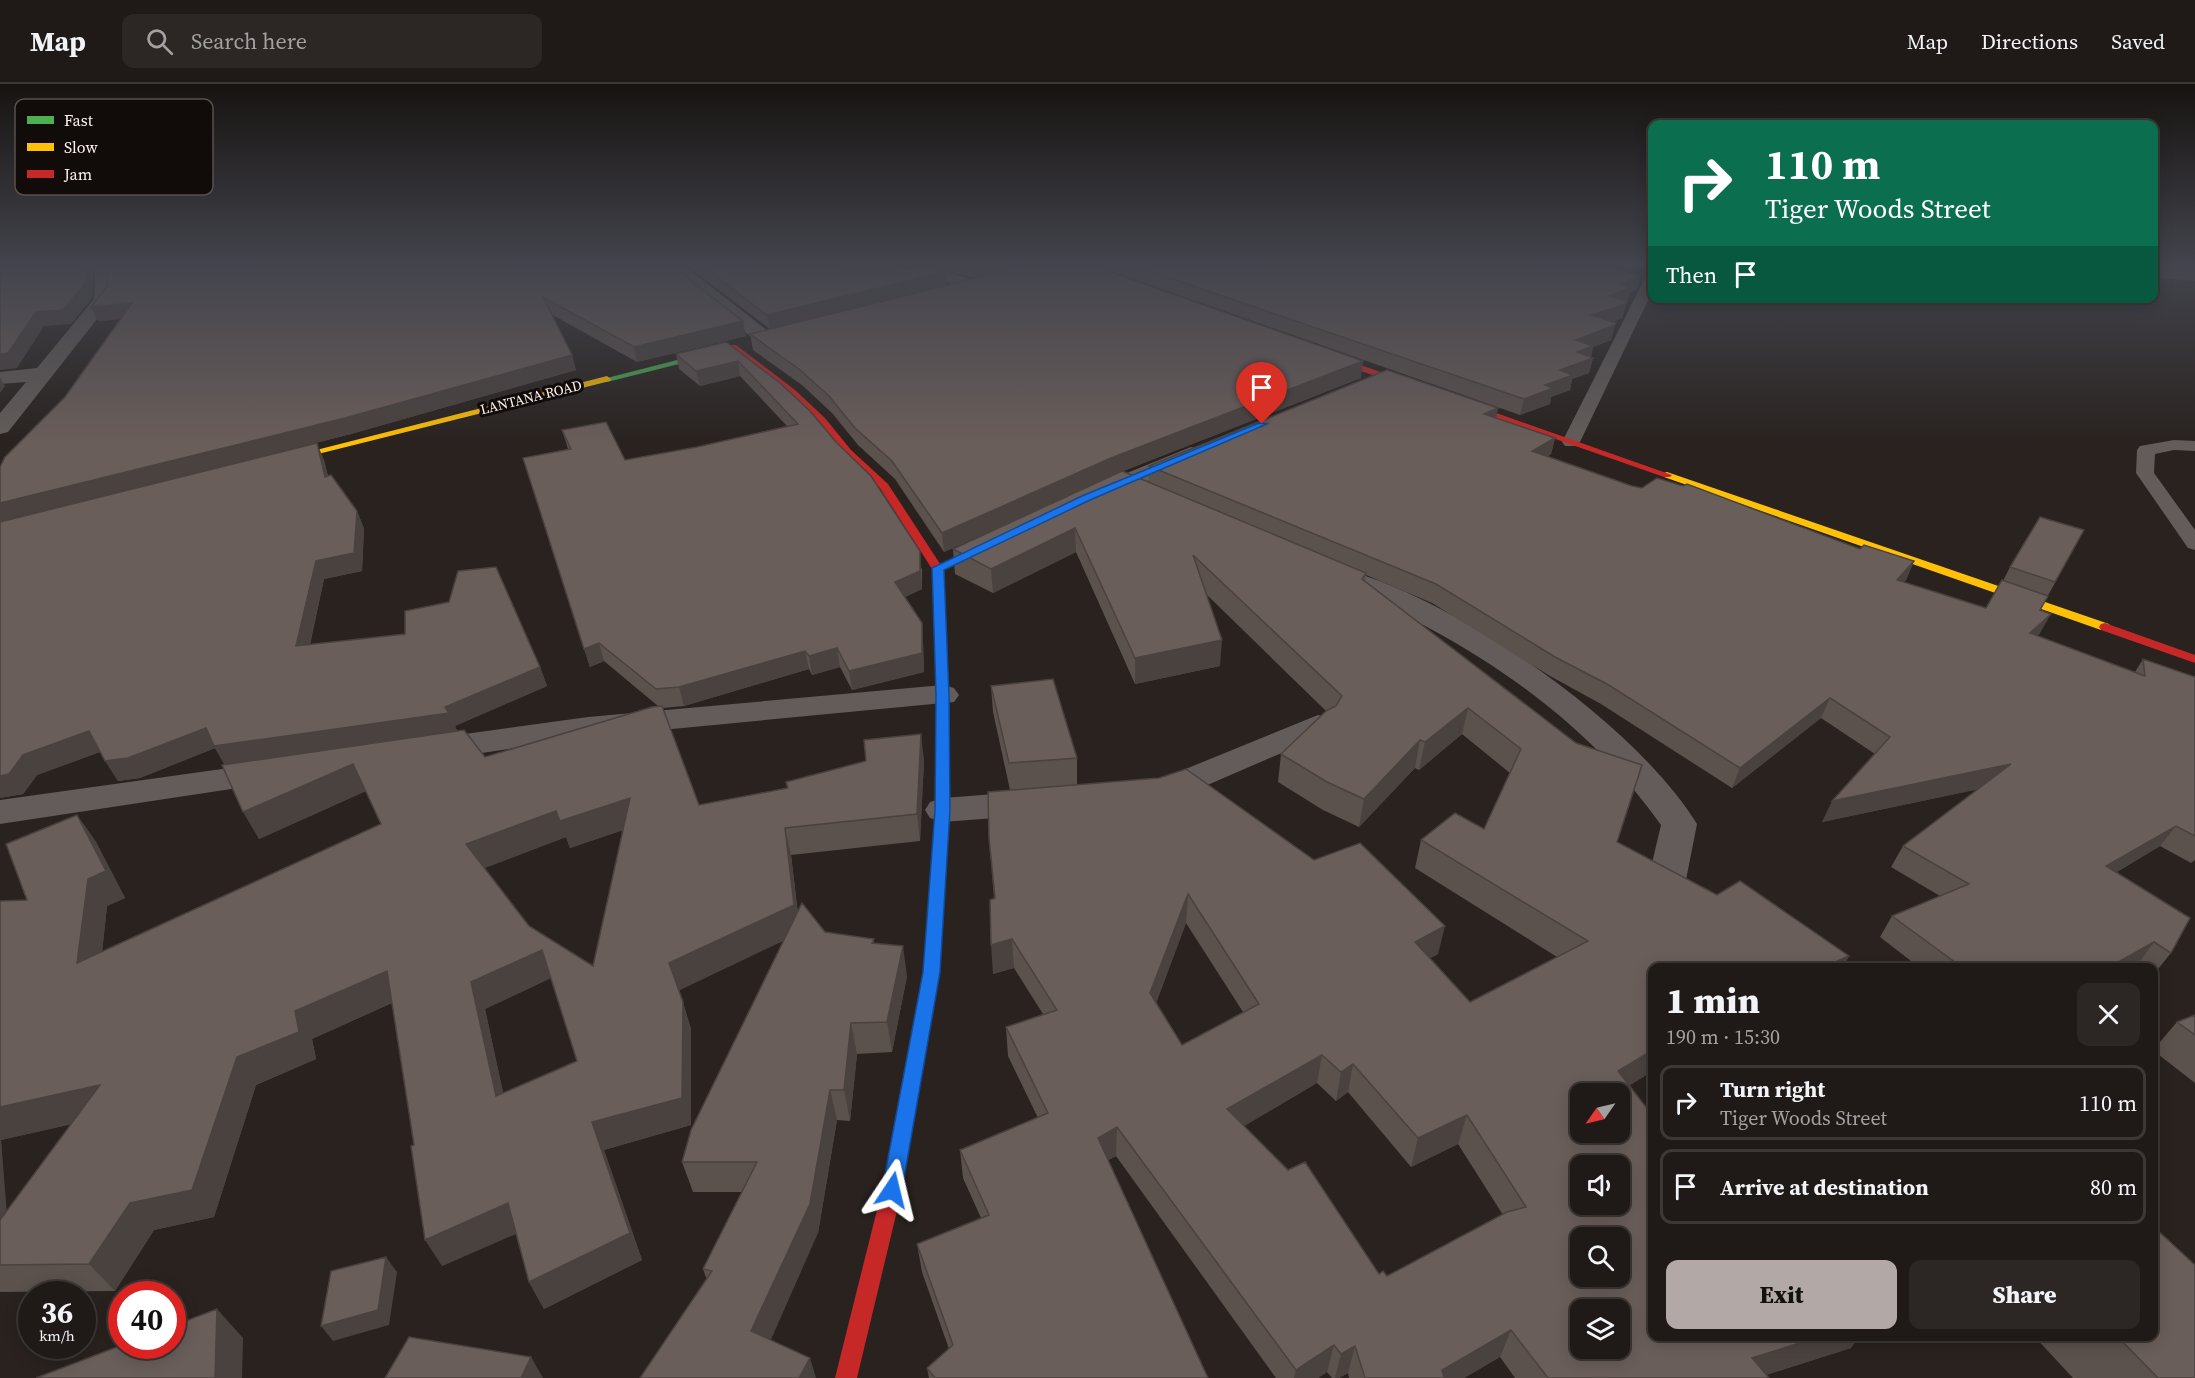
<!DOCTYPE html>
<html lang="en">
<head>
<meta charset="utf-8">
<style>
	body { margin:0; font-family:"Source Serif 4",serif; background:#2c2724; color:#f1f3f6; height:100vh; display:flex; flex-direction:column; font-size:22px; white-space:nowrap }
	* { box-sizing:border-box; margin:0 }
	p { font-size:20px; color:#a1a1a1 }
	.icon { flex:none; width:33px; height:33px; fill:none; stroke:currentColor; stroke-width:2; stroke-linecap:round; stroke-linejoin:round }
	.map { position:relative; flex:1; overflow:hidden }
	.drawer { position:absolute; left:1648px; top:879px; width:510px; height:378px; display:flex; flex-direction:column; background:#1f1a17; border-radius:12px; box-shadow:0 3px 15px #0003,0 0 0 2px #3c3836 }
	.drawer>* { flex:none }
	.top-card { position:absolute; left:1648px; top:36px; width:510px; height:183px; border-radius:12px; box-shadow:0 3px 15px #0003,0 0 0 2px #3c3836; background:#0b6e4f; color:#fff; overflow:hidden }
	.needle { width:39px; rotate:236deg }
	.controls { position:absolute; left:1570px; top:999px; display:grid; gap:12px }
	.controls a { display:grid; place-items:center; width:60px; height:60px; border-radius:12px; background:#1f1a17; box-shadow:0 3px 15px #0003,0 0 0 2px #3c3836; font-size:30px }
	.speed { position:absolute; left:18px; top:1197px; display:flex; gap:12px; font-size:30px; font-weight:700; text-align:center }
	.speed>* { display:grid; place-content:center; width:78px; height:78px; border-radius:50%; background:#1f1a17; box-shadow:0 3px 15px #0003,0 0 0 2px #3c3836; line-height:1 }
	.speed small { font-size:15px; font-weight:400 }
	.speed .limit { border:9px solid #d22; background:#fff; color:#111 }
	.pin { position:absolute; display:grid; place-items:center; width:51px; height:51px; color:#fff; margin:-62px -26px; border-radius:50% 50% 50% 0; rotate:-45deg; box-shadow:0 0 6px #0007 }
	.pin .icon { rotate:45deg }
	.me { position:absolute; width:66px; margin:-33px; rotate:10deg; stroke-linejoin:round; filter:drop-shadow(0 0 4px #0008) }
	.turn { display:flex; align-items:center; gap:21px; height:126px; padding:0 18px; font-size:27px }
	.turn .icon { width:78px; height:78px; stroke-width:2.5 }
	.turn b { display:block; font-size:42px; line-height:51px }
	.then { display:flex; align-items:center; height:57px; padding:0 18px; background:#0003; gap:12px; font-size:22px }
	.round { display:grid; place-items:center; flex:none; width:63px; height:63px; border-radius:12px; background:#2c2724 }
	.head { display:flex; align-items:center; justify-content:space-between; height:102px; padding:0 18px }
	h1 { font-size:36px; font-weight:800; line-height:45px }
	.cta { display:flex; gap:12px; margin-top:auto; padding:12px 18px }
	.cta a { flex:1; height:69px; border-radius:12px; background:#b2a9a6; color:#111; font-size:24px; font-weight:800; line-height:69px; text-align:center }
	.cta a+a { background:#2c2724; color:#f1f3f6 }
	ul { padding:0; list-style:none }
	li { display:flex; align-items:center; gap:18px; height:75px; margin:0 12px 9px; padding:0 6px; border:3px solid #3c3836; border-radius:12px }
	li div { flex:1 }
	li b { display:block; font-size:22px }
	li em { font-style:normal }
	header { display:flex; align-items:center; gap:36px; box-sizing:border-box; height:84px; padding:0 30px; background:#1f1a17; border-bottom:2px solid #3c3836 }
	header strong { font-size:28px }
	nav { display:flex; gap:33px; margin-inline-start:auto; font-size:21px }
	.search { width:420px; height:54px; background:#2c2724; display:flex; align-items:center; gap:15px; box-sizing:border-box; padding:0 21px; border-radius:12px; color:#a1a1a1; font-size:22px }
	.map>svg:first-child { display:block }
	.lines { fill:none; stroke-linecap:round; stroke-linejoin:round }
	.lane { fill:#635c5a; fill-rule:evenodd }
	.street { fill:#635c5a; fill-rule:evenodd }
	.fast { fill:#4caf50; fill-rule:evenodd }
	.slow { fill:#ffc107; fill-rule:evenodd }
	.jam { fill:#c62828; fill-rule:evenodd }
	.wall { fill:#5b514d; fill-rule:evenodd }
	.shaded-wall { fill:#4a423f }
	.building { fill:#6a5e5a; stroke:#4a423f; stroke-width:1.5; fill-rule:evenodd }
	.route { fill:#1a73e8; stroke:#114b97; stroke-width:1.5 }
	.labels { text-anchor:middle; stroke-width:6; stroke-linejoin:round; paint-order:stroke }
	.far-street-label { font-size:14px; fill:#fcf2ef; stroke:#110b09 }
	.key { fill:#110b09; stroke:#58504e; stroke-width:1.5 }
	.key-label { font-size:16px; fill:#fcf2ef }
</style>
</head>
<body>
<header>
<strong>Map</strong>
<div class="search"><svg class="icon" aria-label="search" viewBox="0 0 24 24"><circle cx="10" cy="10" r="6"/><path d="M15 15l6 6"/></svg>Search here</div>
<nav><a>Map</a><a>Directions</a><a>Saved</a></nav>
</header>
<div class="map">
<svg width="2195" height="1294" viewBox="0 0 2195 1294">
	<rect width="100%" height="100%" fill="#29221f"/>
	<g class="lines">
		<!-- lane -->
		<path class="lane" d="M1653,188V206L1580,358L1577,362H1565L1562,358L1646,192Z
			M2174,356L2195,357V367L2174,366L2155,370L2154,389L2195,446V466L2188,464L2136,389L2137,366L2140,362Z"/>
		<!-- street -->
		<path class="street" d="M96,180H112V216L8,348L0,350V329L26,298L0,300V288L37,284L94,215Z
			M664,180H682L773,251L776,255L773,259H759L699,212Z
			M938,185L979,198L982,202L979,206C964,210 951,197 937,195C923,193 910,199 897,196L894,192L897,188Z
			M1191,363L1199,365L1203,370L1199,375L1103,416L1094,418L1085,416L1082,411L1085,406Z
			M1339,484C1453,512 1636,640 1697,740L1686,796L1680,806L1667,810L1654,806L1648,796L1661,741C1581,628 1457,548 1329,498L1325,492L1329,486Z
			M943,601L954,604L959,611L954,618L588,653L429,677L417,673L412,666L417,659L429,655L588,633Z
			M1318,631L1330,634L1334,641L1330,648L1189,709L1154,718L1142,715L1136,707L1142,699L1166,693Z
			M272,678L284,681L289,689L284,697L0,740V716Z
			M1034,707L1047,711L1052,719L1047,727L1034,731L943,738L930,734L925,726L930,718L943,714Z"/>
		<!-- fast -->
		<path class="fast" d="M720,265H723V269L607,298L603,295Z
			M938,483L944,486L949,611L950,726L941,866L939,870L933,872L927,870L925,866L936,726L937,611L932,486Z"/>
		<!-- slow -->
		<path class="slow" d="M607,292L611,295L610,297L278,380L273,377Z
			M1667,388L2109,540L2111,543L2109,546H2101L1664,393V389Z"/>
		<!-- jam -->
		<path class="jam" d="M730,261H736L795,306L825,334L851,366L888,400L944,486L942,488H934L880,404L845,370L819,338L789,310L730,265Z
			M1318,268H1324L1672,391L1670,393H1664L1318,272Z
			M2105,539L2195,571V579L2101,546L2099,543L2101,540Z
			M933,860L939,862L941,866L939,888L902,1106L857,1294H835L882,1106L923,888L927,862Z"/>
	</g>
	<!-- wall -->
	<path class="wall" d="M685,180H1033L1361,294L1123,387L1149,398V382L1496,334L1555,354L1551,370L1547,373L1632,402L1860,465L1914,477L1906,496L1903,498L1986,524L2003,497L2010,483L2084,446L2040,526V549L2037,552L2135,588L2143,575L2195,593V776L2191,779L2160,762L2117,788L2171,869L2154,890V884H2144L2138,880L2131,884H1920L1880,853L1892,832L1940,812L1891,783L1903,762L1978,705L1822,738L1875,670L1821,634L1732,704L1601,620L1550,592L1432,519L1366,491L1365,497L1617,758L1717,811L1849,872L1842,884H1653V987L1629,1001L1653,1252L1851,1264L1766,1291L1769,1294H1515L1500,1273L1464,1294H1349L1348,1289L1339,1294H1332L1327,1288L1318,1294H1276L1116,1072L1108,1076L1208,1294H929L927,1284L949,1265L922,1188L917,1160L981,1134L963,1094L960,1066L1038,1034L1008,972L1006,943L1043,930L1014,884L993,890L994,814L989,754L1438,870L1430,874L1470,918L1557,873L1415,784L1421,756L1484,745L1510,689L1462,650L1419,686L1415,684L1359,743L1323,726L1278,698L1281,670L1326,627L1206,510L1220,582L1135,600L1076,468L993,509L955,490L953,465L1120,389L944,468L895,395L858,361L832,329L802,301L753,266L750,250L770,245ZM930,182L975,194L946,201L945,188L867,189L834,184L869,188ZM1186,839L1243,928L1182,961L1156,919ZM1317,999L1336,1017L1348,1008L1411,1083L1458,1060L1503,1131L1387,1192L1379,1190L1244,1042Z
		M1091,180H1600L1637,205L1630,208L1622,234L1612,238V254L1611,256L1593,263L1591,273L1593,274L1589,289L1572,295L1570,306L1551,313L1550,320L1520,331Z
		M2154,180H2195V197L2154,193Z
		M695,200L743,237L746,252L637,278L551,230L576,286L351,350L260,373L324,376L328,392L357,427L364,445L362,487L324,495L310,561L540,583L547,602L455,642L457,647L485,673L658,622L604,577L590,583L523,374L568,365L562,346L625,376L697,363L787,342L740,292L700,302L679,285L676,270L726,258L780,299L922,485V505L905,513L922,539L923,558L924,588L852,606L840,583L812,591L809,585L684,622L663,624L699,721L787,704L786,698L924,676L920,757L791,771L798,829L825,848L874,855V860L907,892L892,968L857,970L850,1037L837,1036L818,1149L640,1294L707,1196L703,1185L742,1108H693L682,1078L784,856L679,906L691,945V1041L604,1066L642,1176L544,1225L529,1198L516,1149L442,1182L414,1061L392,919L312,955L316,975L256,1001L214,1133L154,1146L115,1207L0,1208V817L27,816L77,731L96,758L125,814L107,822L102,868L381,740L366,707L259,755L225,680L215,664L140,694L118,697L100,668L37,691L23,710L0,714V383L65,313L121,235L98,237L91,223L107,202ZM623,746L593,882L529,842L484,784L566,753L570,764ZM551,894L577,977L503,1009L485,925ZM71,1040L6,1128L1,1056Z
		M991,602L1077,674V701L1010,706L993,628Z
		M2195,931V999L2154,967V965L2177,938Z
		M2034,1252H2154L2195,1294H2073Z"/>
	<!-- shaded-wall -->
	<path class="shaded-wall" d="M87,180H94L92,214L71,240L44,242L17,284L0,286V270L36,228Z
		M868,180H930V182L869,188Z
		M979,180H1033L975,194L974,181Z
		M945,188L946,202L770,246L767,231Z
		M1640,192L1637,205L1630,208L1622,234L1589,246L1592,231L1619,200Z
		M132,219L139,233L98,237L91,223Z
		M743,237L746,252L637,278L634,263Z
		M1616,239L1611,256L1593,263L1590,274H1593L1589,289L1572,295L1570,306L1551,313L1550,320L1520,331L1524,315L1545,301L1560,286L1576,256Z
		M572,271L576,286L351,350L0,439V419Z
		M738,277L740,292L700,302L696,287Z
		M1363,277L1361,294L1111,392L944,468L942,449L1111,374Z
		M0,294L5,302L0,309Z
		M1498,324L1495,341L1484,330Z
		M1555,354L1551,370L1528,384L1532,367Z
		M317,359L324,376L332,410L325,393Z
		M357,427L364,445L362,487L324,495L305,581L296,562L316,477Z
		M1075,444L1076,468L993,509L991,485Z
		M920,467L922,505L897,517L895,498Z
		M1914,477L1906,496L1888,515L1897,496Z
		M2051,530L2040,549L2020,569L2030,549Z
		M922,539L923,558L924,588L852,606L849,587Z
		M1222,556L1220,582L1135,600V574Z
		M599,559L604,577L590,583L584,565Z
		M837,564L840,583L812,591L809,572Z
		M805,567L809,585L684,622L679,603Z
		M540,583L547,602L455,642L458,649L225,682L215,664L140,694L118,697L105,677L206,644L445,623Z
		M1830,614L1821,634L1732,704L1740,684Z
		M1468,624L1462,650L1419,686L1425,658Z
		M89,647L102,667L37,691L23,710L0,714V692L23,671Z
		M921,650L924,676L920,757L917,730Z
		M1420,656L1415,684L1359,743L1364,715Z
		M353,680L366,707L259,755L243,728Z
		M2011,680L1999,701L1822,738L1832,717Z
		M630,714L638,741L570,764L560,737Z
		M556,727L566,753L477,787L466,760Z
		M77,731L96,758L125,814L107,822L98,907L77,879Z
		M2176,742L2160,762L2092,803L2106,782Z
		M785,744L791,771L800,849L678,907L669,879Z
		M1188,810L1186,839L1149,938L1150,909Z
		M1445,842L1438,870L1408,886L1415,858Z
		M1012,855L1014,884L993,890L991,861Z
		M2154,858L2138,880L2131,884H2108Z
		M903,862L907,892L892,968L887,938Z
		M542,866L553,893L485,925L510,1040L496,1012L471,898Z
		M1849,872L1842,884H1821Z
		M387,887L402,914L312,955L316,975L256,1001L214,1133L154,1146L115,1207L89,1180L130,1119L237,973L295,927Z
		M683,918L691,945V1041L604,1066L642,1176L544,1225L529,1198L592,1038Z
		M851,939L857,970L850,1037L844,1006Z
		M1653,966V987L1616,1010L1618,987Z
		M1322,971L1317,999L1224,1054L1227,1025Z
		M1353,980L1348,1008L1336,1017L1341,988Z
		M100,1001L122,1029L1,1056L11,1181L0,1176V1023Z
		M830,1006L837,1036L818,1149L762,1276L751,1247Z
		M1467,1031L1458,1060L1411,1083L1418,1054Z
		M1117,1043L1116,1072L1098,1082V1054Z
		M508,1119L523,1147L442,1182L425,1156Z
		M386,1173L397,1188L389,1241L333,1257L321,1242Z
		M217,1225L243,1254L242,1294H215Z
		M1511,1246L1500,1273L1464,1294H1439L1442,1286Z
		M1822,1252H1860L1851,1264L1756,1294L1752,1274Z
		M1334,1261L1327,1288L1318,1294H1294L1296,1286Z
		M1355,1262L1348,1289L1339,1294H1335L1341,1270Z
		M531,1273L543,1294H521Z
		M810,1274L816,1294H799Z"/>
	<!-- building -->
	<path class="building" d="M0,180H87L85,200L63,226L36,228L8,269L0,270Z
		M107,180H672L695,200L743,237L634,263L543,213L572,271L345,334L0,419V383L5,373L65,313L132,219L91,223L107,202Z
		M700,180H813L814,181L867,189L928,183L945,188L767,231Z
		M1034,180H1087L1363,277L1111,374L942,449L892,377L855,344L829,312L799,285L750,250Z
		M1129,180H1600L1640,192L1619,200L1631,204L1609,212L1627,217L1626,220L1592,231L1616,239L1615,241L1576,256L1593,262L1577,268L1593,274L1560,286L1573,291L1545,301L1553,304L1524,315Z
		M726,258L780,299L810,327L836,358L871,392L920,467V487L895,498L922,539V569L849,587L837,564L809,572L805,567L679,603L656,605L599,559L584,565L523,374L571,365L562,346L606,338L625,376L697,363L798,340L738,277L696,287L676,270Z
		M1387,286L1498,324L1484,330L1555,354L1532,367L1632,402L1642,404L1657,394L1683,402L1687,400L1860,465L1864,461L1914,477L1897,496L1986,524L2002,496L2048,512L2040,526L2051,530L2030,549L2145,592L2143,575L2195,593V752L2176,742L2106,782L2190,834L2171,869L2154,858L2108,884H2078L2074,881L2070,884H1963L1892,832L1969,800L1903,762L2011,680L1832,717L1890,653L1830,614L1740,684L1607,600L1555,573L1436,500L1149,382Z
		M317,359L325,393L331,391L357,427L354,469L316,477L296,562L405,550V527L449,518L458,487L496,483L540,583L445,623L449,629L214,662L206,644L128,674L105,677L89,647L23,671L9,690L0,692V438Z
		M1122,387L1366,489L1362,495L1576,659L1642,681L1617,758L1717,811L1740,797L1849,872L1821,884H1653V966L1618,987L1653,1032V1252H1822L1752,1274L1769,1294H1548L1511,1246L1442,1286L1444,1294H1365L1355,1262L1341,1270L1334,1261L1296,1286L1117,1043L1098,1054L1208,1294H935L927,1284L953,1261L917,1160L989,1131L960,1066L1048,1029L1006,943L1057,926L1012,855L991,861L990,816L995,814L989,754L988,708L1159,694L1186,685L1314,776L1360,759L1445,842L1415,858L1470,918L1588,857L1421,756L1455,729L1484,745L1521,665L1468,624L1425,658L1420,656L1364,715L1327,698L1281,670L1326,627L1336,622L1342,612L1193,471L1222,556L1135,574L1075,444L991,485L953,465ZM1188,810L1259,920L1182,961L1150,909ZM1322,971L1341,988L1353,980L1418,1054L1467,1031L1526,1123L1507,1128L1387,1192L1383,1187L1379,1190L1305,1078L1288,1086L1227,1025ZM1581,1010H1620V1048H1581ZM1581,1082H1620V1120H1581ZM1581,1154H1620V1192H1581ZM1581,1226H1620V1264H1581Z
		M2040,433L2084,446L2055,498L2010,483Z
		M1053,595L1077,674L1009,679L991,602Z
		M662,622L699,721L788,704L786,698L866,677L864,656L921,650L917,730L785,744L794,821L669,879L683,918L682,1014L592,1038L630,1149L529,1198L508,1119L425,1156L411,1062L414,1061L387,887L295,927L299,948L237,973L192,1106L130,1119L89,1180L0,1181V1136L100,1001L0,1023V817L27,816L6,760L77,731L106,787L88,795L77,879L381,740L353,680L243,728L222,681L464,646L485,673L652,623ZM630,714L593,882L529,842L466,760L556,727L560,737ZM542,866L577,977L496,1012L471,898Z
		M802,819L825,848L874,855L872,859L903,862L887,938L851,939L844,1006H830L810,1120L751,1247L810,1274L799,1294H640L712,1187L703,1185L757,1078H682L691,1046Z
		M2195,931V951L2177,938Z
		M2154,1143L2195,1181V1294H2158L2117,1252H2154Z
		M386,1173L378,1226L321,1242L331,1187Z
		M217,1225L215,1294H36L122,1261L172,1262V1242Z
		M409,1253L531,1273L521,1294H385Z"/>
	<!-- sky -->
	<linearGradient id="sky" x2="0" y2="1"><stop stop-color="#171311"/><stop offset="0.5" stop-color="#43444d"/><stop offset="1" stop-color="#43444d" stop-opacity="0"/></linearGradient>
	<rect width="2195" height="361" fill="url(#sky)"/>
	<!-- route -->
	<path class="route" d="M1259,339L1267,340L1090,416L944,486L949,611L950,726L940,888L902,1106L899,1113L892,1116L884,1113L882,1106L923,888L935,726L936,611L932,484L1082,412Z"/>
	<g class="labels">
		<!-- far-street labels -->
		<g class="far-street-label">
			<text transform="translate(531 313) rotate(-14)" y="5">LANTANA ROAD</text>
		</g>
	</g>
	<!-- legend -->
	<rect x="15" y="15" width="198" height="96" rx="9" class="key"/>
	<rect x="27" y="32" width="27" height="8" fill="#4caf50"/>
	<rect x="27" y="59" width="27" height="8" fill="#ffc107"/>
	<rect x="27" y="86" width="27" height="8" fill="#c62828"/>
	<g class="key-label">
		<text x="64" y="42">Fast</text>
		<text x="64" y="69">Slow</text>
		<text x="64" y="96">Jam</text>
	</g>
</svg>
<div class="controls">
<a><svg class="needle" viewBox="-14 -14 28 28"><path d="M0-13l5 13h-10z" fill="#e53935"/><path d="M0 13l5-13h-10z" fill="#a1a1a1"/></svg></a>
<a><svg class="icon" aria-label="sound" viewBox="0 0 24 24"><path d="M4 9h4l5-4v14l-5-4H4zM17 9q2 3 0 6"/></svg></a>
<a><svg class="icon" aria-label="search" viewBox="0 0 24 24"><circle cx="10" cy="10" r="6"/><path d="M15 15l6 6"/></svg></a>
<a><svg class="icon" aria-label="layers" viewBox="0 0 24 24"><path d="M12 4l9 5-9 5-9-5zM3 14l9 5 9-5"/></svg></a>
</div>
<div class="speed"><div>36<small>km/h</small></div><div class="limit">40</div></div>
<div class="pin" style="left:1262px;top:340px;background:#d93025"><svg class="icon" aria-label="arrive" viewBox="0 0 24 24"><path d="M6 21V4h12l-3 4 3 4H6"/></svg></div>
<svg class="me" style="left:892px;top:1106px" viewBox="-20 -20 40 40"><path d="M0-17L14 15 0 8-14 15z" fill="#1a73e8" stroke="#fff" stroke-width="4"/></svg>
<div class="top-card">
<div class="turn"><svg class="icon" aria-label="right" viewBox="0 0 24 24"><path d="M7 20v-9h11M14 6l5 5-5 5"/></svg><div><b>110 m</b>Tiger Woods Street</div></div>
<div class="then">Then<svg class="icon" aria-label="arrive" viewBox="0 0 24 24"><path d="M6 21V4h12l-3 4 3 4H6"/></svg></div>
</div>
<section class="drawer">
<div class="head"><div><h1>1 min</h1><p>190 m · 15:30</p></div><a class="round"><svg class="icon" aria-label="close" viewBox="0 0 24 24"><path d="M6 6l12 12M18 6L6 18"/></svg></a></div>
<ul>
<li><svg class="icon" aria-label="right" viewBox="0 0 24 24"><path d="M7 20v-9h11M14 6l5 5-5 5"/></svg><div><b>Turn right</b><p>Tiger Woods Street</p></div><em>110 m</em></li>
<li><svg class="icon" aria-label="arrive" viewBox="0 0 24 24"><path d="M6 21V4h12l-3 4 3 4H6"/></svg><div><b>Arrive at destination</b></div><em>80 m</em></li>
</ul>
<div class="cta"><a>Exit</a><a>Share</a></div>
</section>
</div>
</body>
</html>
